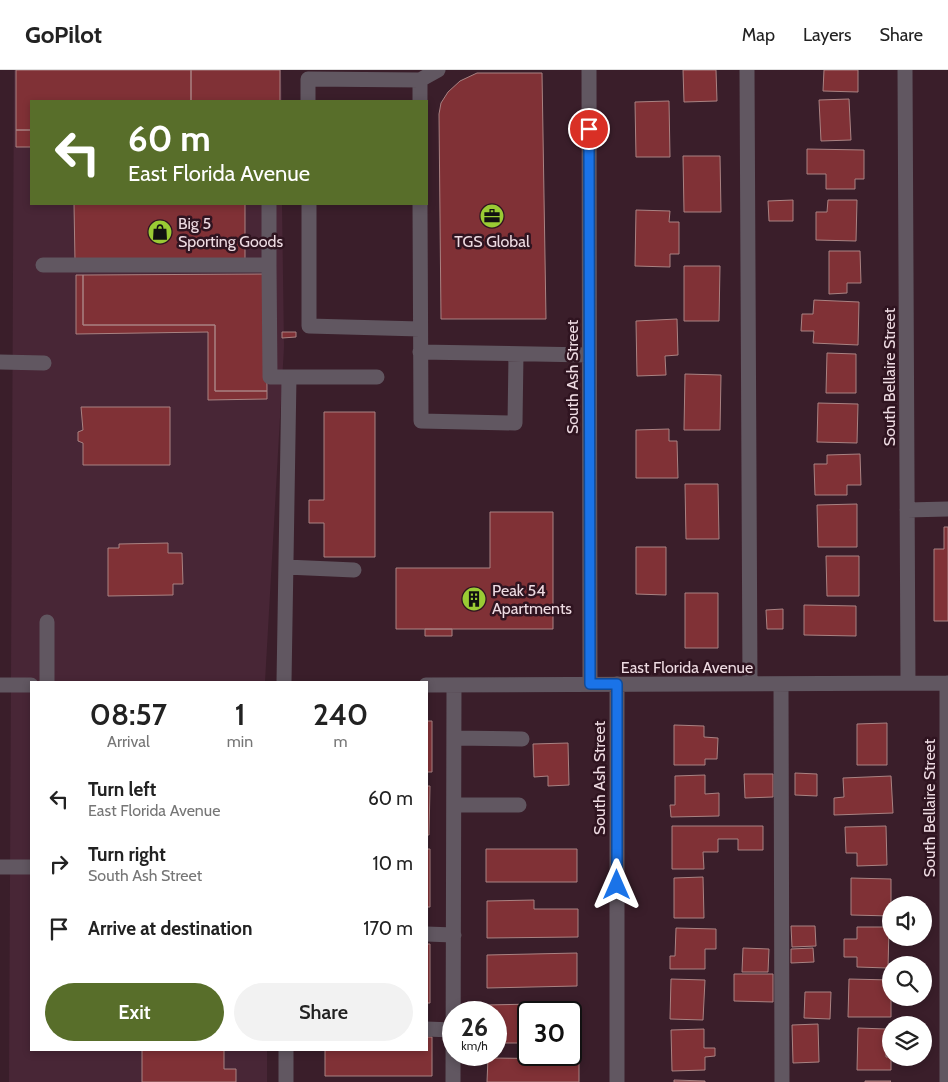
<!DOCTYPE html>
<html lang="en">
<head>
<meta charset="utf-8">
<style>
	body { margin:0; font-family:Cabin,sans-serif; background:#f2f2f2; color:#222; height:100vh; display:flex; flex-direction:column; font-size:19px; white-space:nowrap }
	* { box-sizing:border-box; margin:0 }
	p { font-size:16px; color:#767676 }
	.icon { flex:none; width:28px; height:28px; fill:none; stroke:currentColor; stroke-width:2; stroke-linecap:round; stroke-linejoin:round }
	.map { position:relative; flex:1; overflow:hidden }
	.details { position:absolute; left:30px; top:611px; width:398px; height:370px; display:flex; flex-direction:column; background:#fff; border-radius:0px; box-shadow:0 2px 8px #0003 }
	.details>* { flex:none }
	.hud { position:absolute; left:30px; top:30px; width:398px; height:105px; border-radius:0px; box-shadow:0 2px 8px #0003; background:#586e2a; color:#fff; overflow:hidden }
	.tools { position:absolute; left:882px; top:826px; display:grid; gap:10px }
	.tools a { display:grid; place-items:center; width:50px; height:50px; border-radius:50%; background:#fff; box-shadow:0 2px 8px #0003; font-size:25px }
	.speed { position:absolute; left:442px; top:931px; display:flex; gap:10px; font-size:25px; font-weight:700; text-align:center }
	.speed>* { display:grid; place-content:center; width:65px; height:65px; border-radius:50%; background:#fff; box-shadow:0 2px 8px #0003; line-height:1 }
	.speed small { font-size:12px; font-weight:400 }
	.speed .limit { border:2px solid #111; border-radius:8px; background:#fff; color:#111 }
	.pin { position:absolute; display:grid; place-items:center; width:42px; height:42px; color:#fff; margin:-21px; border:2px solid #fff; border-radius:50%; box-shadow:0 1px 5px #0007 }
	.me { position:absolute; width:55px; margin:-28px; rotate:0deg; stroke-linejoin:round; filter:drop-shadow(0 0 4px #0008) }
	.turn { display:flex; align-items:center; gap:18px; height:105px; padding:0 15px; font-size:22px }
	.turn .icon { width:65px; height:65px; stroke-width:2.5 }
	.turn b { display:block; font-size:35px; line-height:42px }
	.eta { display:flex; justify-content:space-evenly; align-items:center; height:85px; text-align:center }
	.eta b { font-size:30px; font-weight:600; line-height:35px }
	.action { display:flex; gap:10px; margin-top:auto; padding:10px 15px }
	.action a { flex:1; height:58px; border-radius:30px; background:#586e2a; color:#fff; font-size:20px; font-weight:600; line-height:58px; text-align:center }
	.action a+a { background:#f2f2f2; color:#222 }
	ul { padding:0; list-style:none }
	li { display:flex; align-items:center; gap:15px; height:65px; padding:0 15px }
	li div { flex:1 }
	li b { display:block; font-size:19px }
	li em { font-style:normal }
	header { display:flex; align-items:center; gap:30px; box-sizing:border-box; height:70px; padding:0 25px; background:#fff; border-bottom:1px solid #e0e0e0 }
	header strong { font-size:24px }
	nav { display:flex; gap:28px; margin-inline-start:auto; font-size:18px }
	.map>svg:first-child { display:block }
	.built { fill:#482636 }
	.building { fill:#803136; stroke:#a98282 }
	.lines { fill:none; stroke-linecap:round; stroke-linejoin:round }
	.minor { stroke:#615761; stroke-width:15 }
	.route-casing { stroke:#114b97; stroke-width:12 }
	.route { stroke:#1a73e8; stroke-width:9 }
	.labels { text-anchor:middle; stroke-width:5; stroke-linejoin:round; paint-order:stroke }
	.poi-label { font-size:16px; fill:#eedbe2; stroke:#2f1420; text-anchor:start }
	.street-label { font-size:16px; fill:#eedbe2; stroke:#2f1420 }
</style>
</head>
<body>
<header>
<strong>GoPilot</strong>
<nav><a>Map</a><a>Layers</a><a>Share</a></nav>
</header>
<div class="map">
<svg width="948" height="1012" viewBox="0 0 948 1012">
	<rect width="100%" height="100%" fill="#3a1e2a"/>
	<!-- built -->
	<path class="built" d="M14,0H281L282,31H31V134H282L284,277L265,612H31V980H267V1012H9Z"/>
	<!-- building -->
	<path class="building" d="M16,0H191V31H31V60H16Z
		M191,0H280V31H191Z
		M683,0H716L717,31L684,32Z
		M824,0H858V22L823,21Z
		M477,3H542L546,249H441L439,44L441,33L448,22L460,11Z
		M849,29L851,70L821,71L819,30Z
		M669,31L670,87H636L635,32Z
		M16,60H31V77H16Z
		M807,79L864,80V109H855V119H826V104H807Z
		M683,86H720L721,142H684Z
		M793,130V151H769L768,131Z
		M828,130H857L856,171L816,170V142H827Z
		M74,134H245V190L75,191Z
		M636,140L670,141L669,152H679V184H670V197L635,196Z
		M829,181H860L861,213H847V223L829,224Z
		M684,196H720L719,251H684Z
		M266,204L267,321H215V255H83V205Z
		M76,205H83V255H215V321H267V329L208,330V262L76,264Z
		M814,230L859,232L858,275L813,273L814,261H801L802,244H813Z
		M677,249L678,285L665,286L666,305L637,306L636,251Z
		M282,262H296V267L282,268Z
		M827,283L856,284V323H826Z
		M685,304L721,305L720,360H684Z
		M818,333L858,334L857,373L817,372Z
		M81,337H170V395H83V373L78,371V362L83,360Z
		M324,342H375V487H324V453H309V430H324Z
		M669,359V371H677L678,408H636V360Z
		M860,384L861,415H847V425H815L814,394H827V385Z
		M685,414H718L719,469H686Z
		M857,434V477H818L817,435Z
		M490,442H553V559H396V498H490Z
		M944,457H948V551H934V479H944Z
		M168,473V483H182L183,514H173V525L108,526V478H119V474Z
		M636,477H666V525L636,524Z
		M826,486H859V526H827Z
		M685,523H718V578H685Z
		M804,535L856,536V566L804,565Z
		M783,539V559H767L766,540Z
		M425,559H452V566H425Z
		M426,651H432V702H426Z
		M887,653V695H857V654Z
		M674,655L704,656V667L718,668L717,689H705V695H674Z
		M568,673L569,715L548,716V706L534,707L533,674Z
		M795,703L817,704V726L795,725Z
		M744,704H773V727L745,728Z
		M705,705V724L719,723V746L671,747L670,735H675V706Z
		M891,706L893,743L834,745V728L844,727L843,708Z
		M426,716H430L429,765H426Z
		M672,756H763V780H738V769H718V782H703L704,799H672Z
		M886,756L887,795L857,796V783H846L845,757Z
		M426,779H430V837H426Z
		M486,779H577V812H486Z
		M703,807L704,848H674V808Z
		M851,808L891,809V846L851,845Z
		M534,830V839H578V867L487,868V831Z
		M791,856H815L816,876L792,877Z
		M857,857H889L888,898L857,897V887H844V869H857Z
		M676,858L716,859V879H705V899H670V886H675Z
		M426,874H430V933H426Z
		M743,878L769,879L768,902H742Z
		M813,878L814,892L791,893V879Z
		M577,883V916L487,918V885Z
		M734,904H773V932L734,931Z
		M671,909L705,910L703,950L670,949Z
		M849,909L891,910V947H848Z
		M805,922H831L830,949L804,948Z
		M535,934V942H529V973H496V942H486V935Z
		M571,944H578L579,972L571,973Z
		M818,954L819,992L793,993L792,955Z
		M858,958L886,959V987H891V1000H857Z
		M704,959V978H715V986L705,987V1000L672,1001L671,960Z
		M426,967H432V1006H325V980H426Z
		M142,980H224V999H236V1012H142Z
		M488,988L579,989V1012H487Z
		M674,1010L705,1011V1012H674Z
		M865,1011H891L890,1012H865Z"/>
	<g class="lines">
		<!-- minor -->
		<path class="minor" d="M589,0L590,614
			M747,0L750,614
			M905,0L908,613
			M420,10V31
			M308,31V9L420,10L438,0
			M309,134V256L420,259
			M420,134L421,351L515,353L516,284
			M43,195H269V134
			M269,195L270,307H289
			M420,282L589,285
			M0,292L44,293
			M907,440L948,439
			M286,497L354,500
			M47,612V552
			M284,612L289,307H377
			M947,613V1012
			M617,614V1012
			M781,614L782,1012
			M0,615H31
			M426,615L948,613
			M454,668L522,669
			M454,735H519
			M0,797H31
			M426,864L454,865
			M426,959L453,960
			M286,980V1012
			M453,1012L454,615"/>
	</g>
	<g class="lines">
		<defs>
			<path id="route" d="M589,59L590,614H617V815"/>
		</defs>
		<!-- route casing -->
		<use href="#route" class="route-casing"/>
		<!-- route -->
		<use href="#route" class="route"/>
	</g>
	<!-- icons -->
	<defs>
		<symbol id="office-disc" viewBox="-11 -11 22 22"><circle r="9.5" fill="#9acb34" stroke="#2f1420"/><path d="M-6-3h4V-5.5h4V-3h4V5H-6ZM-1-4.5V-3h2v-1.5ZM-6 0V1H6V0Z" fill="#111"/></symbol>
		<symbol id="shop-disc" viewBox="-11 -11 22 22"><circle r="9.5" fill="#9acb34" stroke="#2f1420"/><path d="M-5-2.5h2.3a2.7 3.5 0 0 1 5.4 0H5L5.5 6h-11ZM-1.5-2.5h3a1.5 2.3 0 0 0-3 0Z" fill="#111"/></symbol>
		<symbol id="building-disc" viewBox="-11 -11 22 22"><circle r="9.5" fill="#9acb34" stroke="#2f1420"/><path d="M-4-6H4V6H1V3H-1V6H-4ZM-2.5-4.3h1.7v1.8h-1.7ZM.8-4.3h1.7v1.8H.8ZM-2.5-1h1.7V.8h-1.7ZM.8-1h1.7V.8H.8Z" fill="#111"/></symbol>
	</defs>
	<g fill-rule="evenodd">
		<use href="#office-disc" x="478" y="132" width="28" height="28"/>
		<use href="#shop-disc" x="146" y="148" width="28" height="28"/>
		<use href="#building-disc" x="460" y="515" width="28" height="28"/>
	</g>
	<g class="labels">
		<!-- poi labels -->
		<g class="poi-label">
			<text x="178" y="159">Big 5<tspan x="178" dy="18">Sporting Goods</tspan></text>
			<text x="492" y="177" text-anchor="middle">TGS Global</text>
			<text x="492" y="526">Peak 54<tspan x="492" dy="18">Apartments</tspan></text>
		</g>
		<!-- street labels -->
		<g class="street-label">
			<text transform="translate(572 307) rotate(-90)" y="6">South Ash Street</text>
			<text transform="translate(889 307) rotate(-90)" y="6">South Bellaire Street</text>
			<text x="687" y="603">East Florida Avenue</text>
			<text transform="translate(599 708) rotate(-90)" y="6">South Ash Street</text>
			<text transform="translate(929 738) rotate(-90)" y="6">South Bellaire Street</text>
		</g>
	</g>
</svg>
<div class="tools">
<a><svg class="icon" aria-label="sound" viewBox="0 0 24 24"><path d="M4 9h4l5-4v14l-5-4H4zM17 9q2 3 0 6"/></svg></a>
<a><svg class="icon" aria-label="search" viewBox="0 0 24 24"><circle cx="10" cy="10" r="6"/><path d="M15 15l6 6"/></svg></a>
<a><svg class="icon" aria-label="layers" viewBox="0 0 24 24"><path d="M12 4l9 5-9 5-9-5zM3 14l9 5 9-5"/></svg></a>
</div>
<div class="speed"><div>26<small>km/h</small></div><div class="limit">30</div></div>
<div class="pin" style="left:589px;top:59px;background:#d93025"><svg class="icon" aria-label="arrive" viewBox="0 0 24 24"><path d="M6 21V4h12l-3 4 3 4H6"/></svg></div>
<svg class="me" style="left:617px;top:815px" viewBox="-20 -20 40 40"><path d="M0-17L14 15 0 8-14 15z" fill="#1a73e8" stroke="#fff" stroke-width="4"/></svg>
<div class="hud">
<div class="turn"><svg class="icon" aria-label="left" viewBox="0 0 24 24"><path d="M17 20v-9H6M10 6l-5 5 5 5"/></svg><div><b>60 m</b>East Florida Avenue</div></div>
</div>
<section class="details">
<div class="eta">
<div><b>08:57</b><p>Arrival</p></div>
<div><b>1</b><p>min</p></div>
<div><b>240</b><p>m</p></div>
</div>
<ul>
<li><svg class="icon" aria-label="left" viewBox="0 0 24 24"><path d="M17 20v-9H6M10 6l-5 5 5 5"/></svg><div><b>Turn left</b><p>East Florida Avenue</p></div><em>60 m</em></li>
<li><svg class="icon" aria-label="right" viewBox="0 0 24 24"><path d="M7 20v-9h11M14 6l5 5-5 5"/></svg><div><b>Turn right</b><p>South Ash Street</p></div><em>10 m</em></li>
<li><svg class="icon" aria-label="arrive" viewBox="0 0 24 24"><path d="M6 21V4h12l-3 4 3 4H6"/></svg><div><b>Arrive at destination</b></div><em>170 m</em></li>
</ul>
<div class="action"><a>Exit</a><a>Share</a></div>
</section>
</div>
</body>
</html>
